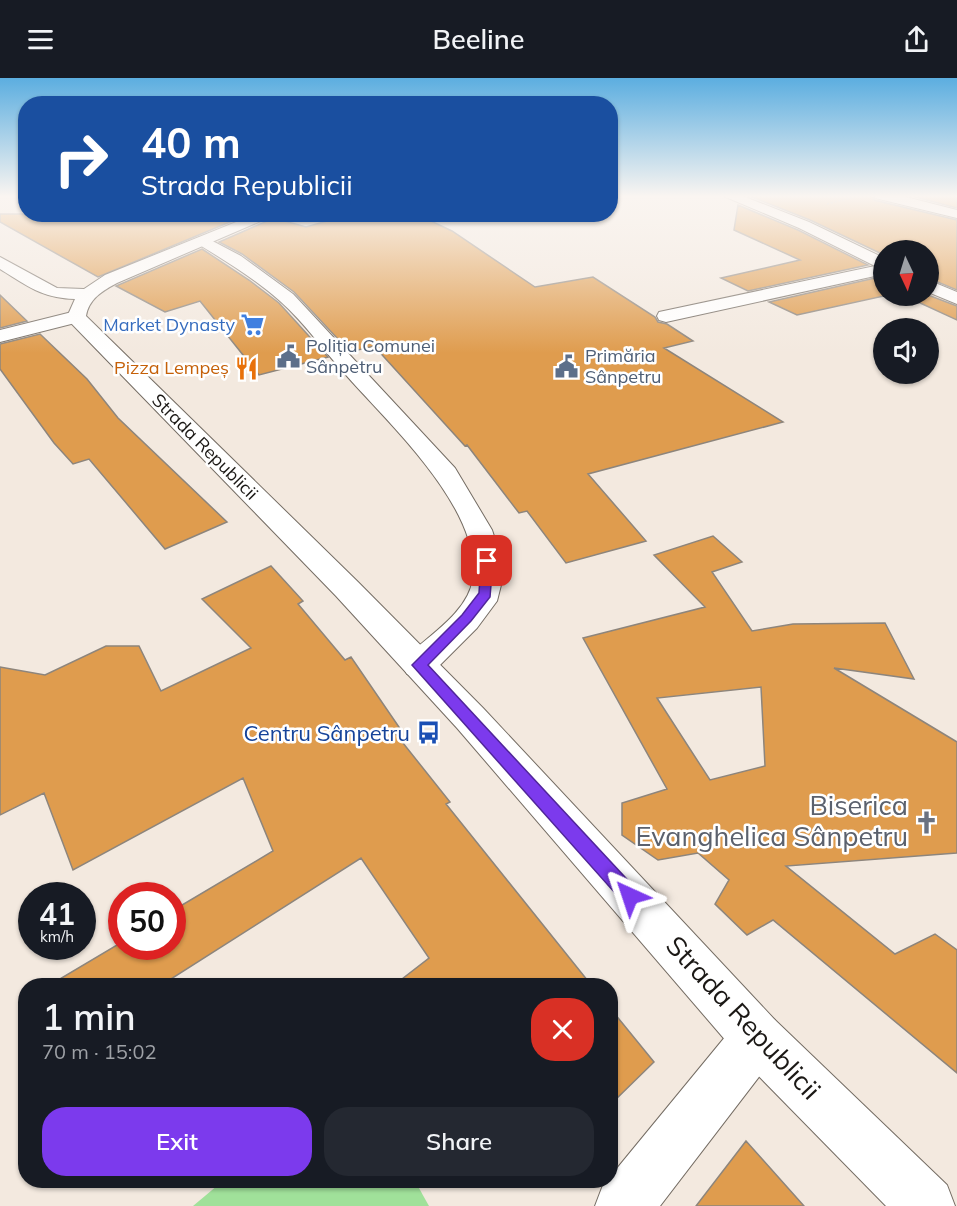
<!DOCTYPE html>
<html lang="en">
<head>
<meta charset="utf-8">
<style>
	body { margin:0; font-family:Mulish,sans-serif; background:#242831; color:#f1f3f6; height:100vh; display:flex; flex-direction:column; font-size:22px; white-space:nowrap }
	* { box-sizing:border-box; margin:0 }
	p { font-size:20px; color:#9ea1a6 }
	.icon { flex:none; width:33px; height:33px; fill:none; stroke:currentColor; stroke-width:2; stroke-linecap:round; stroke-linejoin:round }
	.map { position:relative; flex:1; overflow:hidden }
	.drawer { position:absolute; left:18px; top:900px; width:600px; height:210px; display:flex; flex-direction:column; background:#171b24; border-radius:24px; box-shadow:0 2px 4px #0004 }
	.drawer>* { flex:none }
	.banner { position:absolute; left:18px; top:18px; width:600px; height:126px; border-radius:24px; box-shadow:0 2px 4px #0004; background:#1a4fa0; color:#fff; overflow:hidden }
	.needle { width:39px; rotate:176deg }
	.fabs { position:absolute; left:873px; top:162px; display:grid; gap:12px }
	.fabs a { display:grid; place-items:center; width:66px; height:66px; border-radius:50%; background:#171b24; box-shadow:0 2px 4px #0004; font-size:30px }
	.speed { position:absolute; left:18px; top:804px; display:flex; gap:12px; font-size:30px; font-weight:700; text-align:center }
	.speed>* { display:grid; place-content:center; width:78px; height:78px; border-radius:50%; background:#171b24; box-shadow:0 2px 4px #0004; line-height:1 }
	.speed small { font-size:15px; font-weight:400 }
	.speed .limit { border:9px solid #d22; background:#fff; color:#111 }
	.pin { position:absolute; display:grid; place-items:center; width:51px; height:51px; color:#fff; margin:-26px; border-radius:12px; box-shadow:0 3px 9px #0006 }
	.me { position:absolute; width:66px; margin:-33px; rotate:318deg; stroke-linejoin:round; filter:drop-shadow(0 0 4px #0008) }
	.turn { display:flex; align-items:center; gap:21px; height:126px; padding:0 24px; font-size:27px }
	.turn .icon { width:78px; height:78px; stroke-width:2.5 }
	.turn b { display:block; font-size:42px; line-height:51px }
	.round { display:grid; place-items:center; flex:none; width:63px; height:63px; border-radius:24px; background:#242831 }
	.summary { display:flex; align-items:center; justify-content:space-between; height:102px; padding:0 24px }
	h1 { font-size:36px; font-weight:600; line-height:45px }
	.cta { display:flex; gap:12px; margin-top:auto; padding:12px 24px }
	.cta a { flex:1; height:69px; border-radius:24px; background:#7c3aed; color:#fff; font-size:24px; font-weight:600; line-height:69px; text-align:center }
	.cta a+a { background:#242831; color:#f1f3f6 }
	header { display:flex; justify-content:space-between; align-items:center; height:78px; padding:0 24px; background:#171b24; font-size:27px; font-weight:600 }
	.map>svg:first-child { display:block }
	.green { fill:#a0e19a }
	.building { fill:#df9c4e; stroke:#8d857c; stroke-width:1.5; fill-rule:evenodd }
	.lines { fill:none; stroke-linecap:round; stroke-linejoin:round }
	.pedestrian-casing { stroke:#746c63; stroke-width:2 }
	.minor-casing { stroke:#746c63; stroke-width:2 }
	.secondary-casing { stroke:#746c63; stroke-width:2 }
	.path { stroke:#a09992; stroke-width:1.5; stroke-dasharray:2 2; stroke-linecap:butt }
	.pedestrian { fill:#fff; fill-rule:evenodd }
	.minor { fill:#fff; fill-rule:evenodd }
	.secondary { fill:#fff; fill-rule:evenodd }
	.route { fill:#7c3aed; stroke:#51269a; stroke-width:1.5 }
	.labels { text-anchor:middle; stroke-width:5; stroke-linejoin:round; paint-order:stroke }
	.far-shop-label { font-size:18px; fill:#366cbe; stroke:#fff; text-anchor:end }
	.far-service-label { font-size:18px; fill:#4e5e75; stroke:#fff; text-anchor:start }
	.far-food-label { font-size:18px; fill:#c56008; stroke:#fff; text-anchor:end }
	.far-street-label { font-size:18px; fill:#1b1815; stroke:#fff }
	.transit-label { font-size:22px; fill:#164399; stroke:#fff; text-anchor:end }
	.near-worship-label { font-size:27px; fill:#5b616d; stroke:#fff; text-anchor:end }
	.near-street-label { font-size:27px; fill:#1b1815; stroke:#fff }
</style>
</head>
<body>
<header><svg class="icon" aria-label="menu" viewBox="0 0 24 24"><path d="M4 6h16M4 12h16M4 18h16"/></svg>Beeline<svg class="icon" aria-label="share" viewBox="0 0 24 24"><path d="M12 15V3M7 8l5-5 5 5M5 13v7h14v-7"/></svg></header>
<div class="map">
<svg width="957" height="1128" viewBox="0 0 957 1128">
	<rect width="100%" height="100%" fill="#f3e9df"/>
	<!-- green -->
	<path class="green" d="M224,1102L415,1103L429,1128H193Z"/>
	<!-- building -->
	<path class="building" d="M747,117H872L874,122L957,142V212L928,200V172H884V177L810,142Z
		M908,117H957V130Z
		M738,127L798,152L868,187L748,213L721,200L800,182L734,152Z
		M0,136H249L98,199L0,144Z
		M352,136H416L452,153L535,209L593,199L655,239L658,244L667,246L693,263L664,270L783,344L588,396L646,463L566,485L527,433L519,435L467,367L465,368L374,268L350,274L294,214L242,176L219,164L274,140L306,149Z
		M202,171L249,202L279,225L328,279L259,297L200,223L165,234L116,208Z
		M884,198V218L797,237L769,224Z
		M0,217L27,243L0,250Z
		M928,217L957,228V242L905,218Z
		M40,256L87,301L118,340L227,444L165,471L89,381L73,386L54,365L0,291V266Z
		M713,458L742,484L712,494L752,553L793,546L885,545L914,601L834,590L957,664V775L786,788L895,876L935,856L957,872V995L773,842L747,857L715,826L729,802L698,775L658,782L622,757V725L667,711L583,560L705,529L654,477ZM761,609L765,688L710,702L657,620Z
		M271,488L303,523L298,526L345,582L351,579L401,652L395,655L450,724L446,726L592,908H393L429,880L361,780L160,908H48L122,864V868H172V833L273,773L243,700L73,792L44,715L0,737V589L45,597L106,568H139L161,613L251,570L202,521Z
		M610,930L654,984L610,1027Z
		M746,1063L804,1128H696Z"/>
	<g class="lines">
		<defs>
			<path id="pedestrian" d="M76,233L83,235L85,239L83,243L0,264V252Z"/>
			<path id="minor" d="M610,117H621L610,122Z
				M721,117H740L809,144L884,180V196L666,244L659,242L657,238L659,234L875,188L799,150Z
				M874,117H898L957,132V140L875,120Z
				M489,136H510L495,142L490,141Z
				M203,158L241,178L293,216L455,390L492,452L502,483L503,499L497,523L477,550L431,596L419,600L407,596L402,587L407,578C430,557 469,533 473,500C481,430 389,346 346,297C324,273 304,244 280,223C255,201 226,183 198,166L195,163Z
				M928,202L957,214V226L928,214Z
				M757,935L775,942L782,960L775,978L660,1128H595L603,1107L610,1102V1099L739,942Z"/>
			<path id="secondary" d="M256,136H277L117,205C102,213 89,221 86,238L358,504L483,630L775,942L947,1107L955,1128H886L739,978L457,650L336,518L69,243L67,239L75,221C41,220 28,208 0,191V179L57,210L84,211L105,197Z"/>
		</defs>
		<!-- pedestrian casing -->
		<use href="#pedestrian" class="pedestrian-casing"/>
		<!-- minor casing -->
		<use href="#minor" class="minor-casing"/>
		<!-- secondary casing -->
		<use href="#secondary" class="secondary-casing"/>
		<!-- path -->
		<path class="path" d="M827,126L855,119"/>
		<!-- pedestrian -->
		<use href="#pedestrian" class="pedestrian"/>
		<!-- minor -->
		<use href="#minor" class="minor"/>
		<!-- secondary -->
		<use href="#secondary" class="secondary"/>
	</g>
	<!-- sky -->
	<linearGradient id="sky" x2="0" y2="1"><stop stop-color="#5caee0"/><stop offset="0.43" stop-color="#faf5f1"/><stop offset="1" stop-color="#faf5f1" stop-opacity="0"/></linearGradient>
	<rect width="957" height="275" fill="url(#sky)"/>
	<!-- route -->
	<path class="route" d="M487,479L493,483L490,519L471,543L428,587L636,811L639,818L636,824L630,827L623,824L412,587L462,537L479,515L481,483Z"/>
	<!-- icons -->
	<defs>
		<symbol id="supermarket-bare" viewBox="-9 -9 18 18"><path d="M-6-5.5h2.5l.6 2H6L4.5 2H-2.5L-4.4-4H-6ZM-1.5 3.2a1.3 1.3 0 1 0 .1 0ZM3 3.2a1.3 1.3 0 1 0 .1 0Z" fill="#3f7fe0" stroke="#fff" stroke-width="2.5" paint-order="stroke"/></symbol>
		<symbol id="civic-bare" viewBox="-9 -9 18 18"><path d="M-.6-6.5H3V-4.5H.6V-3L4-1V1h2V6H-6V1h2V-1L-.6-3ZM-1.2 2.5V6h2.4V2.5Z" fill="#5c6f8a" stroke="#fff" stroke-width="2.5" paint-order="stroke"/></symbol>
		<symbol id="restaurant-bare" viewBox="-9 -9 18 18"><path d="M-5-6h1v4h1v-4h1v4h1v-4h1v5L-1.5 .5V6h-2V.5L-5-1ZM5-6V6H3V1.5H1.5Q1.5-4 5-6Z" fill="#e8710a" stroke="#fff" stroke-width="2.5" paint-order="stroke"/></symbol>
		<symbol id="bus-bare" viewBox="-9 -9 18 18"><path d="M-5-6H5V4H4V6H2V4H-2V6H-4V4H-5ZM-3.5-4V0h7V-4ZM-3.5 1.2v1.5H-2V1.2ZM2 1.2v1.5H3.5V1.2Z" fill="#1a4fb4" stroke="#fff" stroke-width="2.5" paint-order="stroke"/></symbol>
		<symbol id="church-bare" viewBox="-9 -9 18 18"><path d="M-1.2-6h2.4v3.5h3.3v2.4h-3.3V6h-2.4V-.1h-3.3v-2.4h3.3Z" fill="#6b7280" stroke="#fff" stroke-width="2.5" paint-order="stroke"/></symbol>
	</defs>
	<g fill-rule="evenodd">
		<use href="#supermarket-bare" x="236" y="230" width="33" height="33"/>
		<use href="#civic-bare" x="272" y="262" width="33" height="33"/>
		<use href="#civic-bare" x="550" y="272" width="33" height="33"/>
		<use href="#restaurant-bare" x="230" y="274" width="33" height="33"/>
		<use href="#bus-bare" x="412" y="638" width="33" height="33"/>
		<use href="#church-bare" x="910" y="728" width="33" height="33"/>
	</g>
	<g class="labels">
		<!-- far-shop labels -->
		<g class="far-shop-label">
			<text x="235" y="253">Market Dynasty</text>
		</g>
		<!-- far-service labels -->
		<g class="far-service-label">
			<text x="306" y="274">Poliția Comunei<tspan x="306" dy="21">Sânpetru</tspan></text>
			<text x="585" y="284">Primăria<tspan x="585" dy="21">Sânpetru</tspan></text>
		</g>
		<!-- far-food labels -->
		<g class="far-food-label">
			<text x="229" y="296">Pizza Lempeș</text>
		</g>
		<!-- far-street labels -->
		<g class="far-street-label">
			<text transform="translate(205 369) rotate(45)" y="6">Strada Republicii</text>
		</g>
		<!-- transit labels -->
		<g class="transit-label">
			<text x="410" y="663">Centru Sânpetru</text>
		</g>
		<!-- near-worship labels -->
		<g class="near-worship-label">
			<text x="908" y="737">Biserica<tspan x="908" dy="31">Evanghelica Sânpetru</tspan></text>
		</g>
		<!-- near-street labels -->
		<g class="near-street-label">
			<text transform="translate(743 940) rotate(47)" y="9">Strada Republicii</text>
		</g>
	</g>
</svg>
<div class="fabs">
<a><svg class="needle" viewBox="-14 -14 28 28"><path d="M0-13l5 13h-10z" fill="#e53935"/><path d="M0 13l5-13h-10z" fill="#9ea1a6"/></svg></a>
<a><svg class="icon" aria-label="sound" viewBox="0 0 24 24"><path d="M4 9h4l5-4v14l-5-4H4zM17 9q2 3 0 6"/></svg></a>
</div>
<div class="speed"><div>41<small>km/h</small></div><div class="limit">50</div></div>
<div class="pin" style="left:487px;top:483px;background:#d93025"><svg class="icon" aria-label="arrive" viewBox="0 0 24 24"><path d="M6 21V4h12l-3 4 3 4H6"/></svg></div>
<svg class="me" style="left:630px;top:818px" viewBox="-20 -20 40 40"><path d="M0-17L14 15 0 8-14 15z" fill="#7c3aed" stroke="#fff" stroke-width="4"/></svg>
<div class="banner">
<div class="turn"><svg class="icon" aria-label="right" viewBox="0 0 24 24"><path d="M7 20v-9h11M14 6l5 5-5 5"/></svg><div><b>40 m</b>Strada Republicii</div></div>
</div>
<section class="drawer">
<div class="summary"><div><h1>1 min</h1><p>70 m · 15:02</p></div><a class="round" style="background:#d93025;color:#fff"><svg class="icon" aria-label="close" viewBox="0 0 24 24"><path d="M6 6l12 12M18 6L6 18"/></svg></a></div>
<div class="cta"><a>Exit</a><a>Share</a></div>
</section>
</div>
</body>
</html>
